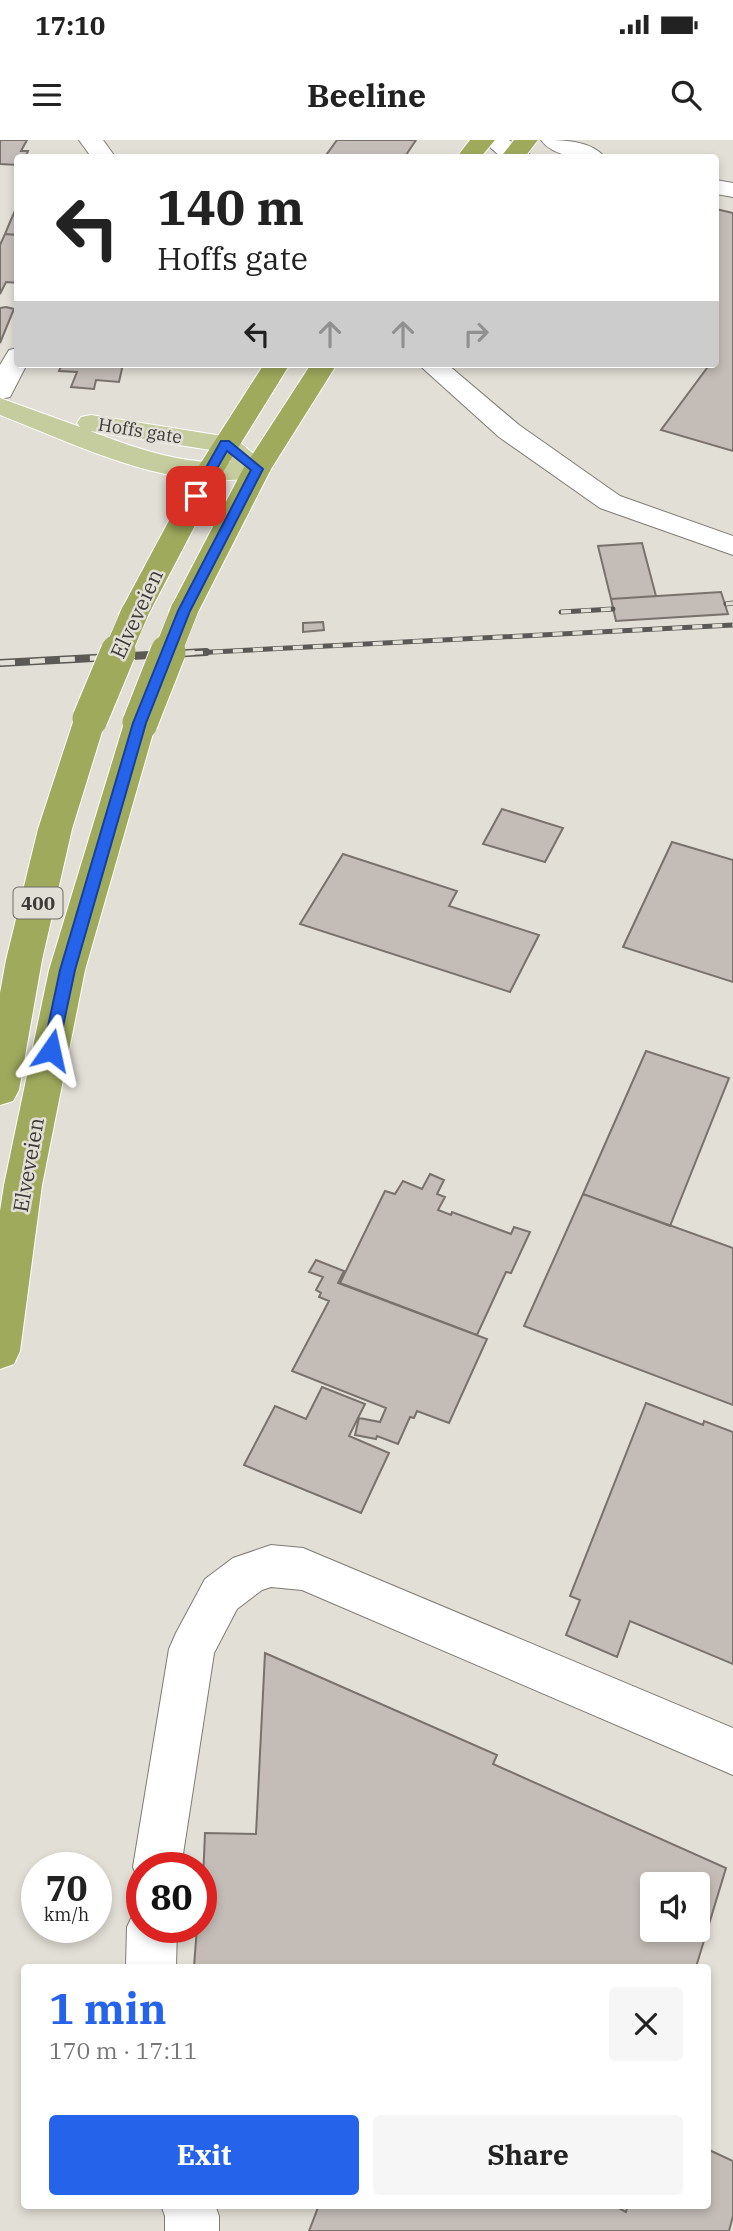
<!DOCTYPE html>
<html lang="en">
<head>
<meta charset="utf-8">
<style>
	body { margin:0; font-family:"IBM Plex Serif",serif; background:#f6f6f6; color:#222; height:100vh; display:flex; flex-direction:column; font-size:26px; white-space:nowrap }
	* { box-sizing:border-box; margin:0 }
	p { font-size:23px; color:#767676 }
	.icon { flex:none; width:38px; height:38px; fill:none; stroke:currentColor; stroke-width:2; stroke-linecap:round; stroke-linejoin:round }
	.map { position:relative; flex:1; overflow:hidden }
	.panel { position:absolute; left:21px; top:1824px; width:690px; height:245px; display:flex; flex-direction:column; background:#fff; border-radius:7px; box-shadow:0 4px 10px #0003 }
	.panel>* { flex:none }
	.banner { position:absolute; left:14px; top:14px; width:705px; height:214px; border-radius:7px; box-shadow:0 4px 10px #0003; background:#fff; color:#222; overflow:hidden }
	.controls { position:absolute; left:640px; top:1732px; display:grid; gap:14px }
	.controls a { display:grid; place-items:center; width:70px; height:70px; border-radius:7px; background:#fff; box-shadow:0 4px 10px #0003; font-size:35px }
	.speed { position:absolute; left:21px; top:1712px; display:flex; gap:14px; font-size:35px; font-weight:700; text-align:center }
	.speed>* { display:grid; place-content:center; width:91px; height:91px; border-radius:50%; background:#fff; box-shadow:0 4px 10px #0003; line-height:1 }
	.speed small { font-size:18px; font-weight:400 }
	.speed .limit { border:10px solid #d22; background:#fff; color:#111 }
	.pin { position:absolute; display:grid; place-items:center; width:60px; height:60px; color:#fff; margin:-30px; border-radius:14px; box-shadow:0 4px 10px #0006 }
	.me { position:absolute; width:77px; margin:-38px; rotate:11deg; stroke-linejoin:round; filter:drop-shadow(0 0 5px #0008) }
	.turn { display:flex; align-items:center; gap:24px; height:147px; padding:0 28px; font-size:32px }
	.turn .icon { width:91px; height:91px; stroke-width:2.5 }
	.turn b { display:block; font-size:49px; line-height:60px }
	.lanes { display:flex; align-items:center; height:66px; padding:0 28px; background:#0003; justify-content:center; gap:35px; direction:ltr }
	.lanes .off { opacity:.35 }
	.round { display:grid; place-items:center; flex:none; width:74px; height:74px; border-radius:7px; background:#f6f6f6 }
	.summary { display:flex; align-items:center; justify-content:space-between; height:119px; padding:0 28px }
	h1 { font-size:42px; font-weight:700; line-height:52px; color:#2563eb }
	.button { display:flex; gap:14px; margin-top:auto; padding:14px 28px }
	.button a { flex:1; height:80px; border-radius:7px; background:#2563eb; color:#fff; font-size:28px; font-weight:700; line-height:80px; text-align:center }
	.button a+a { background:#f6f6f6; color:#222 }
	.status { display:flex; justify-content:space-between; align-items:center; height:49px; padding:0 35px; background:#fff; direction:ltr }
	.status svg { height:19px; fill:currentColor }
	header { display:flex; justify-content:space-between; align-items:center; height:91px; padding:0 28px; background:#fff; font-size:32px; font-weight:700 }
	.map>svg:first-child { display:block }
	.building { fill:#c4bdb7; stroke:#79726c; stroke-width:2; fill-rule:evenodd }
	.lines { fill:none; stroke-linecap:round; stroke-linejoin:round }
	.minor-casing { stroke:#7f7c75; stroke-width:2 }
	.major-casing { stroke:#fff; stroke-width:2 }
	.highway-casing { stroke:#fff; stroke-width:2 }
	.minor { fill:#fff; fill-rule:evenodd }
	.major { fill:#c5cc9e; fill-rule:evenodd }
	.highway { fill:#9faa5d; fill-rule:evenodd }
	.rail-far1-casing { stroke:#5a5955; stroke-width:5 }
	.rail-casing { stroke:#5a5955; stroke-width:8 }
	.rail-far1 { stroke:#e2dfd6; stroke-width:3.5; stroke-dasharray:10; stroke-linecap:butt }
	.rail { stroke:#e2dfd6; stroke-width:5; stroke-dasharray:15; stroke-linecap:butt }
	.highway-bridge-far1-casing { stroke:#fff; stroke-width:28; stroke-linecap:butt }
	.highway-bridge-casing { stroke:#fff; stroke-width:37; stroke-linecap:butt }
	.highway-bridge-far1 { stroke:#9faa5d; stroke-width:27 }
	.highway-bridge { stroke:#9faa5d; stroke-width:35 }
	.route { fill:#2563eb; stroke:#184099; stroke-width:2 }
	.labels { text-anchor:middle; stroke-width:5; stroke-linejoin:round; paint-order:stroke }
	.far-street-label { font-size:18px; fill:#3c3b38; stroke:#e2dfd6 }
	.shield { fill:#e2dfd6; stroke:#6e6c67; stroke-width:2 }
	.shield-label { font-size:19px; font-weight:bold; fill:#3c3b38 }
	.street-label { font-size:21px; fill:#3c3b38; stroke:#e2dfd6 }
</style>
</head>
<body>
<div class="status"><b>17:10</b><svg viewBox="0 0 49 12"><path d="M0 12V9h3v3zM5 12V6h3v6zM10 12V3h3v9zM15 12V0h3v12zM26 1h20v11H26zM47 4h2v5h-2z"/></svg></div>
<header><svg class="icon" aria-label="menu" viewBox="0 0 24 24"><path d="M4 6h16M4 12h16M4 18h16"/></svg>Beeline<svg class="icon" aria-label="search" viewBox="0 0 24 24"><circle cx="10" cy="10" r="6"/><path d="M15 15l6 6"/></svg></header>
<div class="map">
<svg width="733" height="2091" viewBox="0 0 733 2091">
	<rect width="100%" height="100%" fill="#e2dfd6"/>
	<!-- building -->
	<path class="building" d="M0,0H27L21,11H28L25,18H18V25L0,24Z
		M337,0H416L404,18H324Z
		M18,64V95L5,94L10,82Z
		M716,69L733,73V311L661,290L710,224H716Z
		M5,94L18,95V143L6,142L0,154V105Z
		M6,167L14,169L0,203V168Z
		M62,224H123L119,242L96,240L94,249L71,247L77,232L59,231Z
		M642,403L656,456L611,459L598,406Z
		M721,452L728,474L616,481L611,459Z
		M323,482L324,490L303,492V483Z
		M502,669L563,688L545,722L483,704Z
		M672,702L733,720V842L623,807Z
		M343,714L457,751L449,766L539,795L510,852L300,784Z
		M646,911L729,938L670,1086L583,1054Z
		M430,1034L444,1040L437,1054L445,1057L438,1070L451,1075L452,1072L511,1094L514,1087L530,1092L511,1133L506,1132L477,1195L340,1143L385,1051L395,1054L403,1041L422,1049Z
		M583,1054L733,1108V1265L524,1186Z
		M316,1120L344,1131L338,1143L487,1199L449,1283L417,1271L414,1278L410,1277L398,1304L377,1296L376,1299L355,1295L359,1278L380,1282L386,1268L292,1231L329,1161L319,1157L321,1153L316,1150L323,1137L309,1132Z
		M322,1247L365,1264L349,1296L389,1313L361,1373L244,1325L275,1266L306,1279Z
		M646,1263L703,1285L704,1281L733,1292V1524L630,1481L617,1517L566,1495L580,1460L570,1456Z
		M265,1513L497,1615L493,1624L726,1728L696,1827H194L197,1787H201L205,1693L256,1694ZM653,1745H698V1790H653Z
		M707,2009L733,2021V2076L729,2091H309L319,2065H613L626,2072L628,2065H707Z"/>
	<g class="lines">
		<defs>
			<path id="minor" d="M79,0H103L116,18H92Z
				M482,0H509L535,18H502Z
				M541,0C562,0 592,0 605,18C585,18 555,19 541,0Z
				M716,40L733,43V57L716,54Z
				M18,208V224H27L10,257L0,259V225L9,210Z
				M418,224H447L519,285L620,356L733,396V415L600,368L499,297Z
				M271,1405L303,1408L733,1588V1635L302,1450L271,1447L262,1450L237,1469L214,1513L181,1727H142L140,1744L133,1727L169,1509L176,1493L205,1439L233,1418Z
				M142,1767V1787H177L176,1827H126L127,1787L135,1770Z
				M161,2065H215L219,2076V2091H165V2076Z"/>
			<path id="major" d="M0,258L80,287L77,283L81,277L91,275L235,298L271,329L267,335C179,357 80,306 0,275ZM90,291L217,311L231,322C182,325 135,308 90,291Z"/>
			<path id="highway" d="M470,0H495L480,18H456Z
				M514,0H538L524,18H500Z
				M264,224H290L223,332L145,481L134,484L123,481L119,474L195,332Z
				M311,224H337L271,329L195,478L184,481L173,478L169,471L243,329Z
				M90,568L101,571L106,579L72,689L42,820L19,950L13,961L0,965V853L6,820L38,689L74,579L79,571Z
				M140,572L151,575L156,583L85,830L42,1045L20,1211L14,1224L0,1229V1071L4,1045L49,830L124,583L129,575Z"/>
		</defs>
		<!-- minor casing -->
		<use href="#minor" class="minor-casing"/>
		<!-- major casing -->
		<use href="#major" class="major-casing"/>
		<!-- highway casing -->
		<use href="#highway" class="highway-casing"/>
		<!-- minor -->
		<use href="#minor" class="minor"/>
		<!-- major -->
		<use href="#major" class="major"/>
		<!-- highway -->
		<use href="#highway" class="highway"/>
		<defs>
			<path id="rail-far1" d="M726,464L733,463
				M561,472L613,469
				M173,514L733,485"/>
			<path id="rail" d="M0,523L206,512"/>
		</defs>
		<!-- rail-far1 casing -->
		<use href="#rail-far1" class="rail-far1-casing"/>
		<!-- rail casing -->
		<use href="#rail" class="rail-casing"/>
		<!-- rail-far1 -->
		<use href="#rail-far1" class="rail-far1"/>
		<!-- rail -->
		<use href="#rail" class="rail"/>
		<defs>
			<path id="highway-bridge-far1" d="M117,514L134,474
				M167,514L184,471"/>
			<path id="highway-bridge" d="M90,579L118,512
				M140,583L168,512"/>
		</defs>
		<!-- highway-bridge-far1 casing -->
		<use href="#highway-bridge-far1" class="highway-bridge-far1-casing"/>
		<!-- highway-bridge casing -->
		<use href="#highway-bridge" class="highway-bridge-casing"/>
		<!-- highway-bridge-far1 -->
		<use href="#highway-bridge-far1" class="highway-bridge-far1"/>
		<!-- highway-bridge -->
		<use href="#highway-bridge" class="highway-bridge"/>
	</g>
	<!-- route -->
	<path class="route" d="M221,301H229L263,329L190,471L146,583L75,830L58,910L51,916L43,910L60,830L133,583L178,471L251,330L227,311L200,358H192L190,356Z"/>
	<g class="labels">
		<!-- far-street labels -->
		<g class="far-street-label">
			<text transform="translate(140 291) rotate(9)" y="6">Hoffs gate</text>
		</g>
		<!-- shield labels -->
		<rect class="shield" x="13.5" y="747.5" width="49" height="31" rx="5"/>
		<g class="shield-label">
			<text x="38" y="770">400</text>
		</g>
		<!-- street labels -->
		<g class="street-label">
			<text transform="translate(137 474) rotate(-65)" y="7">Elveveien</text>
			<text transform="translate(29 1025) rotate(-80)" y="7">Elveveien</text>
		</g>
	</g>
</svg>
<div class="controls">
<a><svg class="icon" aria-label="sound" viewBox="0 0 24 24"><path d="M4 9h4l5-4v14l-5-4H4zM17 9q2 3 0 6"/></svg></a>
</div>
<div class="speed"><div>70<small>km/h</small></div><div class="limit">80</div></div>
<div class="pin" style="left:196px;top:356px;background:#d93025"><svg class="icon" aria-label="arrive" viewBox="0 0 24 24"><path d="M6 21V4h12l-3 4 3 4H6"/></svg></div>
<svg class="me" style="left:51px;top:910px" viewBox="-20 -20 40 40"><path d="M0-17L14 15 0 8-14 15z" fill="#2563eb" stroke="#fff" stroke-width="4"/></svg>
<div class="banner">
<div class="turn"><svg class="icon" aria-label="left" viewBox="0 0 24 24"><path d="M17 20v-9H6M10 6l-5 5 5 5"/></svg><div><b>140 m</b>Hoffs gate</div></div>
<div class="lanes"><svg class="icon" aria-label="left" viewBox="0 0 24 24"><path d="M17 20v-9H6M10 6l-5 5 5 5"/></svg><svg class="icon off" aria-label="ahead" viewBox="0 0 24 24"><path d="M12 20V5M6 11l6-6 6 6"/></svg><svg class="icon off" aria-label="ahead" viewBox="0 0 24 24"><path d="M12 20V5M6 11l6-6 6 6"/></svg><svg class="icon off" aria-label="right" viewBox="0 0 24 24"><path d="M7 20v-9h11M14 6l5 5-5 5"/></svg></div>
</div>
<section class="panel">
<div class="summary"><div><h1>1 min</h1><p>170 m · 17:11</p></div><a class="round"><svg class="icon" aria-label="close" viewBox="0 0 24 24"><path d="M6 6l12 12M18 6L6 18"/></svg></a></div>
<div class="button"><a>Exit</a><a>Share</a></div>
</section>
</div>
</body>
</html>
